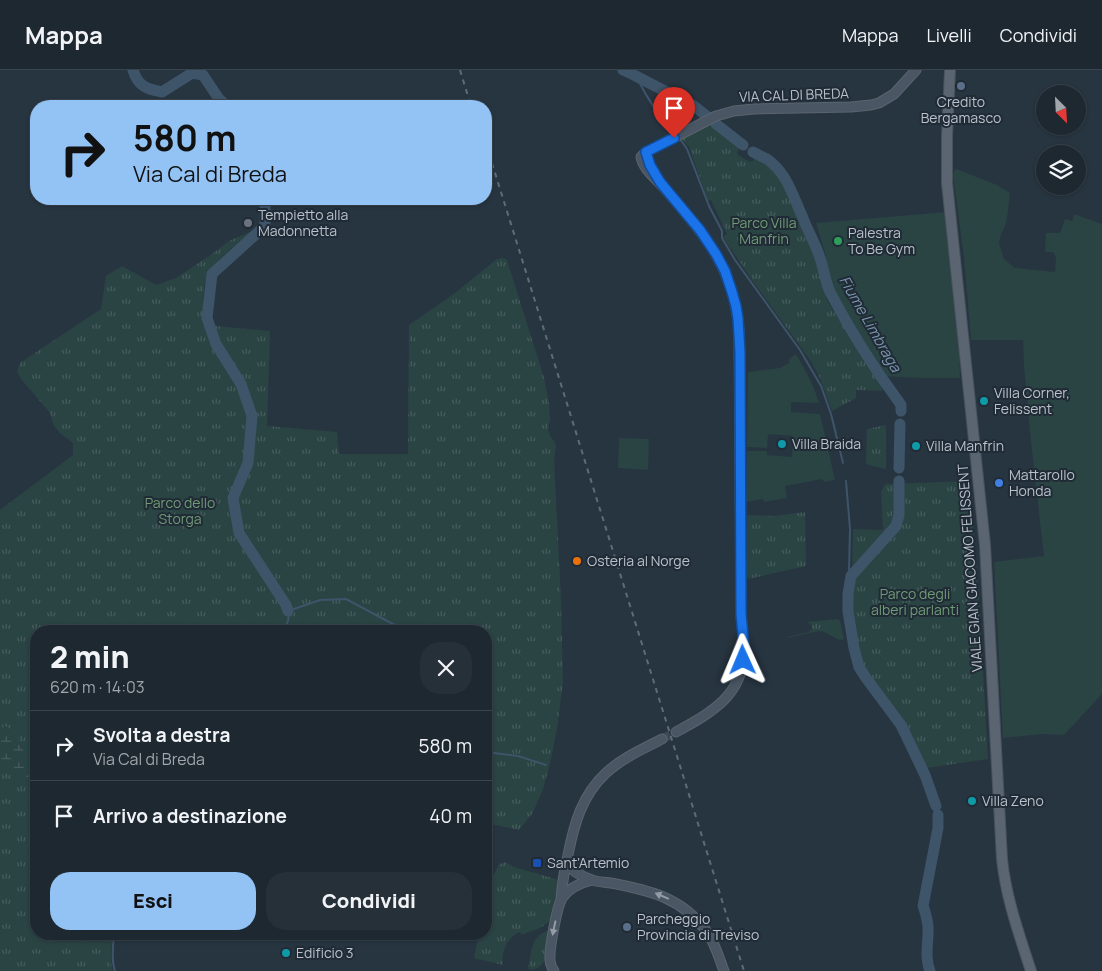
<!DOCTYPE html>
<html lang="it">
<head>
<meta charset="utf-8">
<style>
	body { margin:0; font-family:Manrope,sans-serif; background:#253039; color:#f1f3f6; height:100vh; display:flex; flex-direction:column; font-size:19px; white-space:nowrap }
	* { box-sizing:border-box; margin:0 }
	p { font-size:16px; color:#a0a6ab }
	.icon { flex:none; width:28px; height:28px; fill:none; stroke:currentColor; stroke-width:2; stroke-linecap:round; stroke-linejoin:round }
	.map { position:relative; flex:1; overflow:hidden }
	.drawer { position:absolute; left:30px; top:555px; width:462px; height:315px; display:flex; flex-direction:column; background:#1d2831; border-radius:20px; box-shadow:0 1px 4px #0004,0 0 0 1px #3b444d }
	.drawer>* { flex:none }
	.top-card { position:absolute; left:30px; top:30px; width:462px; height:105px; border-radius:20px; box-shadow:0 1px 4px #0004,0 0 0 1px #3b444d; background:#93c2f5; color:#111; overflow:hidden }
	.needle { width:32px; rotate:156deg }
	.controls { position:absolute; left:1036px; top:15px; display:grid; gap:10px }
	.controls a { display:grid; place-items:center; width:50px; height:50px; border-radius:50%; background:#1d2831; box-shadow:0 1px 4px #0004,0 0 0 1px #3b444d; font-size:25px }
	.pin { position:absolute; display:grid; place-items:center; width:42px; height:42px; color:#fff; margin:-51px -21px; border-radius:50% 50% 50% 0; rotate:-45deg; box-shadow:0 0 5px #0007 }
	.pin .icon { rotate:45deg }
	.me { position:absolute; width:55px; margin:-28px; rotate:359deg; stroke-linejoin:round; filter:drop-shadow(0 0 4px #0008) }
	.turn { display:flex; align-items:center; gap:18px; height:105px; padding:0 20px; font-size:22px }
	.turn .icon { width:65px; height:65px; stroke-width:2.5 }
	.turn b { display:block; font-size:35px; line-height:42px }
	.round { display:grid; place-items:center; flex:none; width:52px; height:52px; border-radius:20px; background:#253039 }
	.summary { display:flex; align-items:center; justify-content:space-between; height:85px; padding:0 20px }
	h1 { font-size:30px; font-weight:800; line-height:38px }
	.action { display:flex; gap:10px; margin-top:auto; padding:10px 20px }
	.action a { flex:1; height:58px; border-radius:20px; background:#93c2f5; color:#111; font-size:20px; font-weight:800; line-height:58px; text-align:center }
	.action a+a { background:#253039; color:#f1f3f6 }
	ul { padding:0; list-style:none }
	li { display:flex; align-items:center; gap:15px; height:70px; padding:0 20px; border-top:1px solid #3b444d }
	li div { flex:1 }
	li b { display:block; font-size:19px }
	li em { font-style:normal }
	header { display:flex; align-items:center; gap:30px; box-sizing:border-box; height:70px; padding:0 25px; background:#1d2831; border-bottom:1px solid #3b444d }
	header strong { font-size:24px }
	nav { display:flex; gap:28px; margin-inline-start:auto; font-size:18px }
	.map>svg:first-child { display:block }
	.grass { fill:url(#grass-tufts) }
	.wetland { fill:url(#wetland-marsh) }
	.garden { fill:#2a4343 }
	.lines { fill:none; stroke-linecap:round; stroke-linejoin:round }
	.stream { stroke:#3e5469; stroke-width:2 }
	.river { stroke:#3e5469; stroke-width:11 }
	.secondary-tunnel { stroke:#3d4a56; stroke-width:9; stroke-dasharray:9 4.5; stroke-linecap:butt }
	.secondary-casing { stroke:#59646e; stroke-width:11 }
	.primary-casing { stroke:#48525d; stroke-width:12 }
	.secondary { stroke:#4a5664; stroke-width:9 }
	.primary { stroke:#5a6571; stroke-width:10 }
	.rail { stroke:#5e6b78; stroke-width:2; stroke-dasharray:5 5; stroke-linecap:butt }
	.oneway { fill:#929ca7 }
	.route-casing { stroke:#114b97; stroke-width:12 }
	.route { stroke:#1a73e8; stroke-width:9 }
	.service-dot { fill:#5c6f8a; stroke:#202b36; stroke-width:2 }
	.worship-dot { fill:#6b7280; stroke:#202b36; stroke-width:2 }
	.leisure-dot { fill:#2e9e5b; stroke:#202b36; stroke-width:2 }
	.culture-dot { fill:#0f9aa8; stroke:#202b36; stroke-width:2 }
	.shop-dot { fill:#3f7fe0; stroke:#202b36; stroke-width:2 }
	.food-dot { fill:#e8710a; stroke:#202b36; stroke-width:2 }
	.transit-dot { fill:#1a4fb4; stroke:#202b36; stroke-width:2 }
	.labels { text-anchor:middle; stroke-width:4; stroke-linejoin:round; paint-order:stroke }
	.street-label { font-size:14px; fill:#b8c1cb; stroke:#202b36 }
	.poi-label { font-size:14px; fill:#b8c1cb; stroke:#202b36; text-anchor:start }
	.park-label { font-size:14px; fill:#709b76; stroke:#202b36 }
	.water-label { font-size:15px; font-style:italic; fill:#7a95ac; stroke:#202b36 }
</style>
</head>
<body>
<header>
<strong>Mappa</strong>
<nav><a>Mappa</a><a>Livelli</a><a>Condividi</a></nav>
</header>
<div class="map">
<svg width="1102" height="901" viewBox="0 0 1102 901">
	<defs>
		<pattern id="grass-tufts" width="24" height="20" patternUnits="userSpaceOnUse" patternTransform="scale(1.25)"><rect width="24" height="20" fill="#2a4343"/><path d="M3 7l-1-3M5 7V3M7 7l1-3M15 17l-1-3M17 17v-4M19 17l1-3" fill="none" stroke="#475c5d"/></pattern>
		<pattern id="wetland-marsh" width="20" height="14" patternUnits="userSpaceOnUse" patternTransform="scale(1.25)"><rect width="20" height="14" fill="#2a4343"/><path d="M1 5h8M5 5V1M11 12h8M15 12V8" fill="none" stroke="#475c5d"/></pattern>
	</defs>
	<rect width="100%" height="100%" fill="#273541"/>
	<!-- grass -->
	<path class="grass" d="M709,53L711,56L714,55L739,77L737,84L749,92L753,91L756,86L780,106L815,180L820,197L822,215L828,232L851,268L883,314L882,321L856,320V328L832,341L819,306L810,290L752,210L723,167L727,164L711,130L708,131L689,77L681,68Z
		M254,160C238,174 216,187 207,207C203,215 204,225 203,234C203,247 205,260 211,272L218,268L215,256L270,261L267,356L337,362L339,384H408L409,255L455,223L497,189L503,188L507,190L544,308L549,333L550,350L548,359L550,366L554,371L556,376L554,389L561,530L563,612L557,659L549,698L542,722L532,744L519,760L486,753V561H36V864H113C111,875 109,890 113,901H0V440L73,385V373L61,364L54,356L50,343L21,309L17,301L20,293L101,239L106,206L122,196L156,215L176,208L212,184L229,171Z
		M886,355V399L869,395L866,393L867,359Z
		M970,411L979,531L988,689L926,698L919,682L900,650L870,611L859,591L851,537L854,506L852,499L853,459L883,460L881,422L885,414Z
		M805,442L806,496L748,509L746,505L747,445L774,446Z
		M838,549L840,551L844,569L840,570L822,561H819L787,568V567L809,562L812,558V555L807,552Z
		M505,792L514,797L556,809L559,813L554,848L540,858L521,865V863L519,862C508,868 500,882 503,895L474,888L479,864H486C486,836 483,818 500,794Z
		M547,861H549L550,865L545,890C541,897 536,901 528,899C532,883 530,867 547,861Z"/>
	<!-- wetland -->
	<path class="wetland" d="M5,656C24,664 24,687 28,704C29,711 31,717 32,724V725L28,722C21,709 16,693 0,689V659Z"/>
	<!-- garden -->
	<path class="garden" d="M956,99L997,115L1010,123L1007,148L1005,156L1001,164L999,173L1004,189L1015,198L1055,202L1056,188L1053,182H1045L1046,163H1060L1065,149L1072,151L1074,144L1102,154V624L1064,665L1042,664L1003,668L994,492L1044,486L1031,372L1024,296L1023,270H971L964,188L953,104Z
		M947,142L958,237L960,308H921L882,306L869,286L850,250L828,208L826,186L816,153Z
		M796,284C805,300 814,315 819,333L791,332V342L820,344L835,410L824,412L822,409L785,416L787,428L764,432L763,429L746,432L747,381H767V385L792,387L793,366L768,364L767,378L747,377L748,302L780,298L789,293V289Z
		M619,368L649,369L648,400L618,398Z"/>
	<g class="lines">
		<!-- stream -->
		<path class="stream" d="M636,6L645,23L670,63
			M680,69L687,79L709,136L722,161V168L735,190L800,280L821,316L831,344L843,393
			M846,411L850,459L849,502L851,506
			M279,561C287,557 290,550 288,541L320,530L346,529L406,561
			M486,682L518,686L546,695
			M114,864C113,876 111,890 115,901"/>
		<!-- river -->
		<path class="river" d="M133,0C138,16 146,19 162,22L192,3L203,5L219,29L227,36
			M623,0L632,4L694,36L708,47
			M716,54L743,75
			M753,82C757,84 762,87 767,89C788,104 793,127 803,148C808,162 816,174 820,188C824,199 825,211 830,222C850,260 873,297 899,332L901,335V341
			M268,129L265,136V156L212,204L207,248L216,274L241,314L252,346L248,393L233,428L239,463L286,535L288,541
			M899,398L900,354
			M899,411V445L896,456L851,506L848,524V541L854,578L859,597L866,608L901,655L925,705L936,736
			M930,901C924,886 929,871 928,856C927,849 926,843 923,836L938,758V745"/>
		<!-- secondary-tunnel -->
		<path class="secondary-tunnel" d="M662,669L676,662"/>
		<defs>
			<path id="secondary" d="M676,662C710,643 742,627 744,583C744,570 742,557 741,544L739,260C734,197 705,166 666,120C658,110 643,100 641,87L646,82L652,79L716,46L734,41L754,39L851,37L871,35L879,33L894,24L916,0
				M566,793C572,801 583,807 592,810C597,812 605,812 611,813C649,820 683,828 707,862C715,873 719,888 724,901
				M561,831C562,814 564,801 568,785C574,754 582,725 606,703C622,688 643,679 662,669
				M554,901C552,898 550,894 550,890C549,879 557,837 562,828C569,818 580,813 592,810"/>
			<path id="primary" d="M950,0L947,66V113L985,475L1002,789C1006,828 1019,864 1031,901"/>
		</defs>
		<!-- secondary casing -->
		<use href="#secondary" class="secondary-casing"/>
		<!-- primary casing -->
		<use href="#primary" class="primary-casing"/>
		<!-- secondary -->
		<use href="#secondary" class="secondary"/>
		<!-- primary -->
		<use href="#primary" class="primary"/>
		<!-- rail -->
		<path class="rail" d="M460,0L471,36
			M486,74L744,901"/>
	</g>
	<!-- one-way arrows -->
	<defs><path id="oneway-solid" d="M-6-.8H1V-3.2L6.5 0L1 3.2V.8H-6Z" transform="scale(1.25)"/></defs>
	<g class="oneway">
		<use href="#oneway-solid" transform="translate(662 826) rotate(-157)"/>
		<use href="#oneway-solid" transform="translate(554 858) rotate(102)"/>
	</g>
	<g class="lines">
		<defs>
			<path id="route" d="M674,68L646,82L650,95L660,112L700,160L716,184L725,201L732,222L736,236L738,249L740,282L741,544L744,576L743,590"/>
		</defs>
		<!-- route casing -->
		<use href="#route" class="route-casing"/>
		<!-- route -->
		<use href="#route" class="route"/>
	</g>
	<!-- markers -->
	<g class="service-dot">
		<circle cx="961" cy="16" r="5"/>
		<circle cx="627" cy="857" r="5"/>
	</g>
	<circle class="worship-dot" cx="248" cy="153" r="5"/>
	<circle class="leisure-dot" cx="838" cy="171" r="5"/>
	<g class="culture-dot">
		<circle cx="984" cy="331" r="5"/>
		<circle cx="782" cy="374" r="5"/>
		<circle cx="916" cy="376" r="5"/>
		<circle cx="972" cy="731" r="5"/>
		<circle cx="286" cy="883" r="5"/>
	</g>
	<circle class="shop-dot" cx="999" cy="413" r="5"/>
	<circle class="food-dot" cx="577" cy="491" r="5"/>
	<rect class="transit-dot" x="532" y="788" width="10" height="10" rx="2.5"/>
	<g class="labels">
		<!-- street labels -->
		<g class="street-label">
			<text transform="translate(794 25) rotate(-2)" y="5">VIA CAL DI BREDA</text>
			<text transform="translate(970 498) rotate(-94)" y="5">VIALE GIAN GIACOMO FELISSENT</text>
		</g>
		<!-- poi labels -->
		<g class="poi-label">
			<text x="961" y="37" text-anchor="middle">Credito<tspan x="961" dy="16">Bergamasco</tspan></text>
			<text x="258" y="150">Tempietto alla<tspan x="258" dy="16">Madonnetta</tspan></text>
			<text x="848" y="168">Palestra<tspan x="848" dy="16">To Be Gym</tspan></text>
			<text x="994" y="328">Villa Corner,<tspan x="994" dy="16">Felissent</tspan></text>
			<text x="792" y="379">Villa Braida</text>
			<text x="926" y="381">Villa Manfrin</text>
			<text x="1009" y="410">Mattarollo<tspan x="1009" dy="16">Honda</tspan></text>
			<text x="587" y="496">Osteria al Norge</text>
			<text x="982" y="736">Villa Zeno</text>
			<text x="547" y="798">Sant'Artemio</text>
			<text x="637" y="854">Parcheggio<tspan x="637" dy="16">Provincia di Treviso</tspan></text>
			<text x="296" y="888">Edificio 3</text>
		</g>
		<!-- park labels -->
		<g class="park-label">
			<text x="764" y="158">Parco Villa<tspan x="764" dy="16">Manfrin</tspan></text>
			<text x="180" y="438">Parco dello<tspan x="180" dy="16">Storga</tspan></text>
			<text x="915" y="529">Parco degli<tspan x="915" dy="16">alberi parlanti</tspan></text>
		</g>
		<!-- water labels -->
		<g class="water-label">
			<text transform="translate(870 254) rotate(60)" y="5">Fiume Limbraga</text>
		</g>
	</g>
</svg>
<div class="controls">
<a><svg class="needle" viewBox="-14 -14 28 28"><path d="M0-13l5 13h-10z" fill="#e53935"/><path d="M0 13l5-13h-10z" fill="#a0a6ab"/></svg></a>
<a><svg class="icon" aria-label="layers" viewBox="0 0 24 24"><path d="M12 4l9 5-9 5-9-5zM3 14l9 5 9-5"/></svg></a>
</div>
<div class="pin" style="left:674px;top:68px;background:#d93025"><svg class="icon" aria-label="arrive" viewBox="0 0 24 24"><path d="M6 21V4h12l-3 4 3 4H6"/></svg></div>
<svg class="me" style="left:743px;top:590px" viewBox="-20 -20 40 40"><path d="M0-17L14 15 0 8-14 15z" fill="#1a73e8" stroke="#fff" stroke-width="4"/></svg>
<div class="top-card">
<div class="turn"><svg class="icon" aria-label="right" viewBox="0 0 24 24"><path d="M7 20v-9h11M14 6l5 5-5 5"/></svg><div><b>580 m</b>Via Cal di Breda</div></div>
</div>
<section class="drawer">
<div class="summary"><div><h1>2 min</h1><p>620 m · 14:03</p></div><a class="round"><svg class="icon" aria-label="close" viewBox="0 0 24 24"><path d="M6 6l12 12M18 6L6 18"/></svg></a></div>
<ul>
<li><svg class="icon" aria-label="right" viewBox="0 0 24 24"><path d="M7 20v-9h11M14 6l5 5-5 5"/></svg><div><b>Svolta a destra</b><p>Via Cal di Breda</p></div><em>580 m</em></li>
<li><svg class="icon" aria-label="arrive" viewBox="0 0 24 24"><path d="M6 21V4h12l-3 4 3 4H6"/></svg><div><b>Arrivo a destinazione</b></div><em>40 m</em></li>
</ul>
<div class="action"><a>Esci</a><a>Condividi</a></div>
</section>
</div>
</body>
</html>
